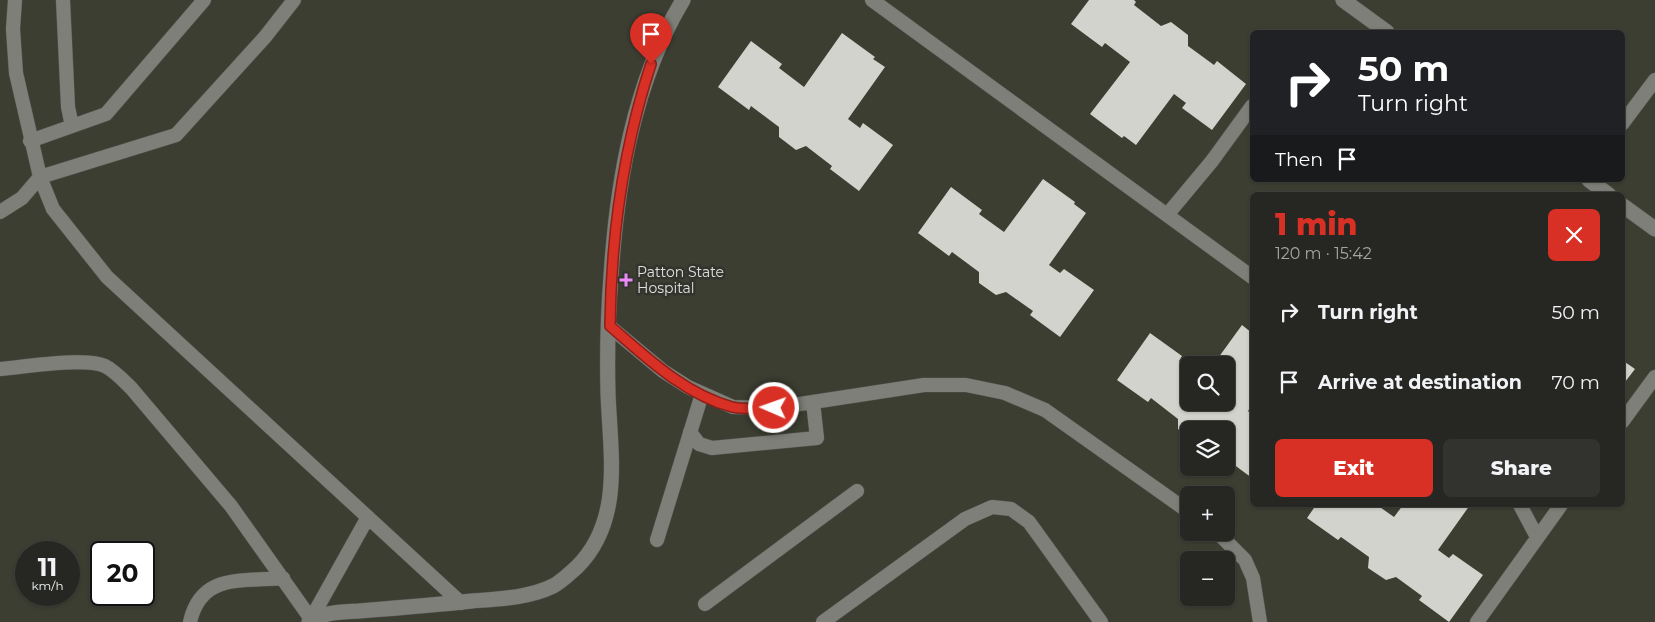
<!DOCTYPE html>
<html lang="en">
<head>
<meta charset="utf-8">
<style>
	body { margin:0; font-family:Montserrat,sans-serif; background:#32332f; color:#f1f3f6; height:100vh; display:flex; flex-direction:column; font-size:19px; white-space:nowrap }
	* { box-sizing:border-box; margin:0 }
	p { font-size:16px; color:#a4a5a5 }
	.icon { flex:none; width:28px; height:28px; fill:none; stroke:currentColor; stroke-width:2; stroke-linecap:round; stroke-linejoin:round }
	.map { position:relative; flex:1; overflow:hidden }
	.panel { position:absolute; left:1250px; top:192px; width:375px; height:315px; display:flex; flex-direction:column; background:#262722; border-radius:8px; box-shadow:0 1px 4px #0004,0 0 0 1px #424440 }
	.panel>* { flex:none }
	.banner { position:absolute; left:1250px; top:30px; width:375px; height:152px; border-radius:8px; box-shadow:0 1px 4px #0004,0 0 0 1px #424440; background:#202124; color:#fff; overflow:hidden }
	.fabs { position:absolute; left:1180px; top:356px; display:grid; gap:10px }
	.fabs a { display:grid; place-items:center; width:55px; height:55px; border-radius:8px; background:#262722; box-shadow:0 1px 4px #0004,0 0 0 1px #424440; font-size:25px }
	.speed { position:absolute; left:15px; top:541px; display:flex; gap:10px; font-size:25px; font-weight:700; text-align:center }
	.speed>* { display:grid; place-content:center; width:65px; height:65px; border-radius:50%; background:#262722; box-shadow:0 1px 4px #0004,0 0 0 1px #424440; line-height:1 }
	.speed small { font-size:12px; font-weight:400 }
	.speed .limit { border:2px solid #111; border-radius:8px; background:#fff; color:#111 }
	.pin { position:absolute; display:grid; place-items:center; width:42px; height:42px; color:#fff; margin:-51px -21px; border-radius:50% 50% 50% 0; rotate:-45deg; box-shadow:0 0 5px #0007 }
	.pin .icon { rotate:45deg }
	.me { position:absolute; width:55px; margin:-28px; rotate:272deg; stroke-linejoin:round; filter:drop-shadow(0 0 4px #0008) }
	.turn { display:flex; align-items:center; gap:18px; height:105px; padding:0 25px; font-size:22px }
	.turn .icon { width:65px; height:65px; stroke-width:2.5 }
	.turn b { display:block; font-size:35px; line-height:42px }
	.then { display:flex; align-items:center; height:48px; padding:0 25px; background:#0003; gap:10px; font-size:19px }
	.round { display:grid; place-items:center; flex:none; width:52px; height:52px; border-radius:8px; background:#32332f }
	.overview { display:flex; align-items:center; justify-content:space-between; height:85px; padding:0 25px }
	h1 { font-size:30px; font-weight:800; line-height:38px; color:#d93025 }
	.action { display:flex; gap:10px; margin-top:auto; padding:10px 25px }
	.action a { flex:1; height:58px; border-radius:8px; background:#d93025; color:#fff; font-size:20px; font-weight:800; line-height:58px; text-align:center }
	.action a+a { background:#32332f; color:#f1f3f6 }
	ul { padding:0; list-style:none }
	li { display:flex; align-items:center; gap:15px; height:70px; padding:0 25px }
	li div { flex:1 }
	li b { display:block; font-size:19px }
	li em { font-style:normal }
	.map>svg:first-child { display:block }
	.built { fill:#3c3e32; fill-rule:evenodd }
	.building { fill:#d2d3cc }
	.lines { fill:none; stroke-linecap:round; stroke-linejoin:round }
	.service-casing { stroke:#52534e; stroke-width:15 }
	.minor-casing { stroke:#52534e; stroke-width:16 }
	.service { stroke:#7e7f78; stroke-width:14 }
	.minor { stroke:#7e7f78; stroke-width:15 }
	.route-casing { stroke:#8d1f18; stroke-width:12 }
	.route { stroke:#d93025; stroke-width:9 }
	.poi-dot { fill:#ed8cf9; stroke:#33342e; stroke-width:2 }
	.labels { text-anchor:middle; stroke-width:5; stroke-linejoin:round; paint-order:stroke }
	.poi-label { font-size:14px; fill:#e0e0dd; stroke:#33342e; text-anchor:start }
</style>
</head>
<body>
<div class="map">
<svg width="1655" height="622" viewBox="0 0 1655 622">
	<rect width="100%" height="100%" fill="#33342e"/>
	<!-- built -->
	<path class="built" d="M0,0H1655V622H0ZM1252,32H1622V180H1252ZM1252,195H1622V505H1252ZM1189,365H1226V402H1189ZM1189,430H1226V468H1189ZM1189,495H1226V532H1189ZM26,552H69V595H26ZM101,552H144V595H101ZM1189,560H1226V598H1189Z"/>
	<!-- building -->
	<path class="building" d="M1089,0H1134L1136,2L1134,5L1161,26L1171,22L1188,35V46L1214,65L1217,61L1246,84L1212,130L1182,108L1186,103L1174,94L1136,145L1124,136L1122,138L1090,114L1130,62L1105,43L1102,47L1071,24Z
		M842,33L875,57L873,59L885,67L848,119L860,128L863,123L893,145L859,191L830,169L832,166L806,146L796,150L779,137V127L751,106L749,110L718,87L751,41L782,64L779,68L804,87Z
		M1043,179L1075,202L1074,204L1086,213L1049,265L1060,273L1064,269L1094,290L1060,337L1030,315L1033,311L1006,292L996,295L979,283V272L952,252L949,256L918,233L951,187L982,210L979,214L1004,232Z
		M1242,325L1252,333V405L1248,411L1252,415V478L1229,461L1232,458L1226,454V430H1189V437L1178,429V419L1151,398L1148,402L1117,380L1150,333L1182,356L1179,361L1189,368V402H1226V365H1213Z
		M1622,360L1635,369L1622,386Z
		M1316,505H1377L1394,517L1403,505H1470L1438,550L1449,558L1453,554L1483,575L1449,622L1419,600L1422,596L1396,577L1386,580L1368,568L1369,557L1341,537L1338,540L1307,518Z"/>
	<g class="lines">
		<defs>
			<path id="service" d="M15,0L13,29L16,73L40,177L53,209L107,277L461,603
				M63,0L68,107L72,126
				M872,0L1252,277
				M1622,124L1655,80
				M30,141L106,114L204,0
				M0,212L22,198L40,177L176,135L265,37L294,0
				M1167,215L1212,161L1252,106
				M609,326L663,371L688,387L733,407L774,408L924,385H966L1005,393L1045,410L1189,512
				M0,369C24,367 85,357 105,366C115,371 124,381 132,389L231,506L311,619L368,517
				M1622,422L1655,377
				M690,432L699,444L712,448L817,438L813,402
				M1520,505L1537,537
				M1217,532L1245,560L1253,578L1260,622
				M657,540L702,394
				M705,604L857,491
				M190,622C201,573 241,582 283,578
				M823,622L965,519L992,507L1011,509L1029,522L1101,622
				M1477,622L1561,505"/>
			<path id="minor" d="M1343,0L1387,32
				M1589,180L1609,195
				M1622,205L1655,229
				M309,622C321,612 344,612 359,611C397,608 435,605 472,601C498,599 529,598 553,586C561,582 570,573 577,567C624,520 610,453 608,393C607,355 608,314 611,276C617,182 634,81 683,0"/>
		</defs>
		<!-- service casing -->
		<use href="#service" class="service-casing"/>
		<!-- minor casing -->
		<use href="#minor" class="minor-casing"/>
		<!-- service -->
		<use href="#service" class="service"/>
		<!-- minor -->
		<use href="#minor" class="minor"/>
	</g>
	<g class="lines">
		<defs>
			<path id="route" d="M651,64C623,149 611,237 610,326C646,357 684,394 732,407C744,410 761,408 774,408"/>
		</defs>
		<!-- route casing -->
		<use href="#route" class="route-casing"/>
		<!-- route -->
		<use href="#route" class="route"/>
	</g>
	<!-- markers -->
	<path class="poi-dot" d="M623.5 272.5h5v5h5v5h-5v5h-5v-5h-5v-5h5z"/>
	<g class="labels">
		<!-- poi labels -->
		<g class="poi-label">
			<text x="637" y="277">Patton State<tspan x="637" dy="16">Hospital</tspan></text>
		</g>
	</g>
</svg>
<div class="fabs">
<a><svg class="icon" aria-label="search" viewBox="0 0 24 24"><circle cx="10" cy="10" r="6"/><path d="M15 15l6 6"/></svg></a>
<a><svg class="icon" aria-label="layers" viewBox="0 0 24 24"><path d="M12 4l9 5-9 5-9-5zM3 14l9 5 9-5"/></svg></a>
<a>+</a>
<a>−</a>
</div>
<div class="speed"><div>11<small>km/h</small></div><div class="limit">20</div></div>
<div class="pin" style="left:651px;top:64px;background:#d93025"><svg class="icon" aria-label="arrive" viewBox="0 0 24 24"><path d="M6 21V4h12l-3 4 3 4H6"/></svg></div>
<svg class="me" style="left:774px;top:408px" viewBox="-20 -20 40 40"><circle r="17" fill="#d93025" stroke="#fff" stroke-width="3"/><path d="M0-11L8 9 0 5-8 9z" fill="#fff"/></svg>
<div class="banner">
<div class="turn"><svg class="icon" aria-label="right" viewBox="0 0 24 24"><path d="M7 20v-9h11M14 6l5 5-5 5"/></svg><div><b>50 m</b>Turn right</div></div>
<div class="then">Then<svg class="icon" aria-label="arrive" viewBox="0 0 24 24"><path d="M6 21V4h12l-3 4 3 4H6"/></svg></div>
</div>
<section class="panel">
<div class="overview"><div><h1>1 min</h1><p>120 m · 15:42</p></div><a class="round" style="background:#d93025;color:#fff"><svg class="icon" aria-label="close" viewBox="0 0 24 24"><path d="M6 6l12 12M18 6L6 18"/></svg></a></div>
<ul>
<li><svg class="icon" aria-label="right" viewBox="0 0 24 24"><path d="M7 20v-9h11M14 6l5 5-5 5"/></svg><div><b>Turn right</b></div><em>50 m</em></li>
<li><svg class="icon" aria-label="arrive" viewBox="0 0 24 24"><path d="M6 21V4h12l-3 4 3 4H6"/></svg><div><b>Arrive at destination</b></div><em>70 m</em></li>
</ul>
<div class="action"><a>Exit</a><a>Share</a></div>
</section>
</div>
</body>
</html>
